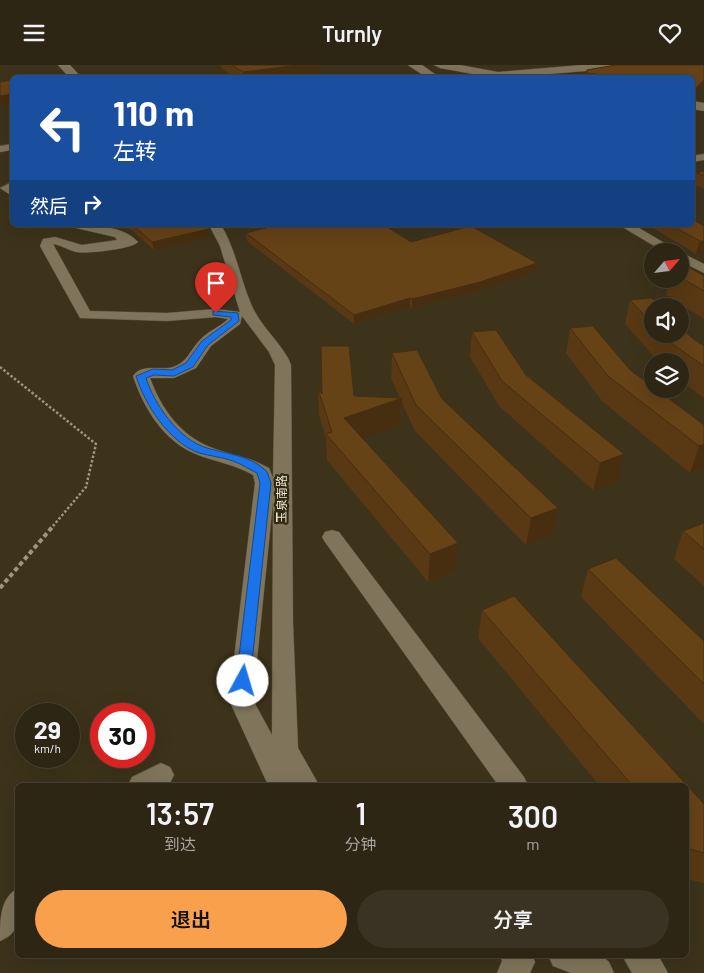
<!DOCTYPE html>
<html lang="zh">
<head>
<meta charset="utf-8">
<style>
	body { margin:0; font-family:Barlow,"Noto Sans SC",sans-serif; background:#3a3222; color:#f1f3f6; height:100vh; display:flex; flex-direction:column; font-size:19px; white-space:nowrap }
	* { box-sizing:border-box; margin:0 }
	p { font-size:16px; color:#a7a5a0 }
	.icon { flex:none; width:28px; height:28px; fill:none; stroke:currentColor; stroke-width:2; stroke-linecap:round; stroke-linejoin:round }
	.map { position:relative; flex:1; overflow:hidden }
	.side { position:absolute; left:15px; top:718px; width:674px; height:175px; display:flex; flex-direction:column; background:#2e2614; border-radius:8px; box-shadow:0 5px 20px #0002,0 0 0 1px #494334 }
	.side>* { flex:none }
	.banner { position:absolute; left:10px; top:10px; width:685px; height:152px; border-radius:8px; box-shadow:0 5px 20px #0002,0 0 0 1px #494334; background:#1a4fa0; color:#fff; overflow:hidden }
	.needle { width:32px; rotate:62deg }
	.tools { position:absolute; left:644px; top:178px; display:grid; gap:10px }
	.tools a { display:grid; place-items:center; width:45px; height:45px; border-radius:50%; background:#2e2614; box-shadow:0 5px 20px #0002,0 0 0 1px #494334; font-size:25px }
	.speed { position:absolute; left:15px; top:638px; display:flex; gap:10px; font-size:25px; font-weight:700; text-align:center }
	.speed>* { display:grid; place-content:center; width:65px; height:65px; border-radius:50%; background:#2e2614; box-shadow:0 5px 20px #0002,0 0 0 1px #494334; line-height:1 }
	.speed small { font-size:12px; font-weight:400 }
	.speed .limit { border:8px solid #d22; background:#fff; color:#111 }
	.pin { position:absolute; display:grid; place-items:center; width:42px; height:42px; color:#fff; margin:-51px -21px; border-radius:50% 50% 50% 0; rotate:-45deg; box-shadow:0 0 5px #0007 }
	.pin .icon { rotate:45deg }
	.me { position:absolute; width:55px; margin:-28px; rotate:6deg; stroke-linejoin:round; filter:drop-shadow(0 0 4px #0008) }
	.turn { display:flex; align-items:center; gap:18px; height:105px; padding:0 20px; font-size:22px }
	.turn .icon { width:65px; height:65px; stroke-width:2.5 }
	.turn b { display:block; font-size:35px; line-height:42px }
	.then { display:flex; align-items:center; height:48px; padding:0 20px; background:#0003; gap:10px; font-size:19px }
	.eta { display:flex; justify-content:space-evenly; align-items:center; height:85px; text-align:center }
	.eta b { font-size:30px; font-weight:600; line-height:35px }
	.button { display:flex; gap:10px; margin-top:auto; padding:10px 20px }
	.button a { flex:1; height:58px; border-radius:30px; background:#f9a04d; color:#111; font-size:20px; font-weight:600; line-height:58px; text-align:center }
	.button a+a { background:#3a3222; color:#f1f3f6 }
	header { display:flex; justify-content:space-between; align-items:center; height:65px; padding:0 20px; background:#2e2614; font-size:22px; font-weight:600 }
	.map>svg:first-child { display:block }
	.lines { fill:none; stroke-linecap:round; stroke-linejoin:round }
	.street-casing { stroke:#58503a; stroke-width:1 }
	.secondary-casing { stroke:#58503a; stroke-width:1 }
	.path-far1 { stroke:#9d9582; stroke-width:2.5; stroke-dasharray:2.5 2; stroke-linecap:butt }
	.path { stroke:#9d9582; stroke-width:4; stroke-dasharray:4.5 3; stroke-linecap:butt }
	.street { fill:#80755a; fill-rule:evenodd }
	.secondary { fill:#80755a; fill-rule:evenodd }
	.wall { fill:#583914 }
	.shaded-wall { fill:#472e10 }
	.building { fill:#664217; stroke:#472e10 }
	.route { fill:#1a73e8; stroke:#114b97 }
	.labels { text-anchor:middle; stroke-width:4.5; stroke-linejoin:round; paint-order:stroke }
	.street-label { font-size:12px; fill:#ebe5d6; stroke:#332911 }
</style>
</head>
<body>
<header><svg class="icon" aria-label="menu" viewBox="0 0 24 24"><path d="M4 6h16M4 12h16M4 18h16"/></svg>Turnly<svg class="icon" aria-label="heart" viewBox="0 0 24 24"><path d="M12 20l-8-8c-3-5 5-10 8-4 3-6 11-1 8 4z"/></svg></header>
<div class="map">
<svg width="704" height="908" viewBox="0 0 704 908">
	<rect width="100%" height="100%" fill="#3d331b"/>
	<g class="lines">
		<defs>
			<path id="street" d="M12,79V85L0,87V81Z
				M704,89V95L692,97V91Z
				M12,117V131L0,123Z
				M74,160C94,160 124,161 138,177C132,184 86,189 76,187C68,185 61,180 53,179L90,246L167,248L216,244L240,247L220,181L209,160H221C236,185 240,213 251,239C260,260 277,274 288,293L291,300L293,558L298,683L319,720H268L229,635L255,418L253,410C236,400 217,397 198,390C164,377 144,344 133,311C142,298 161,306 173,302C188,297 190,285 200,275C208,266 220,262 228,254L216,252L167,256L80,253L40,181L43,174L55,172L82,180L117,175L115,172L76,163ZM242,251L269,287L275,300L273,413L269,403L261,399C245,391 227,389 210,382C180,370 161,343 150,313H174L196,303L211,281L240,259ZM273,437L272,670L253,635Z
				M619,160H634L678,186H663Z
				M680,187L704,199V208L680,196Z
				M332,465L339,467L524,712L528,720H498L325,477L322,472L325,467Z
				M161,698L170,702L174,710L170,718L128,720L132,712Z
				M18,823C18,846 25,866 0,876C0,854 0,833 18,823Z
				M499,890H532L535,897L530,908H497L502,896Z
				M548,890H601L609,897L614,908H571L553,901Z
				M622,890H658L668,908H632Z"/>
			<path id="secondary" d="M58,0H70L81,12H69Z
				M408,0H422L439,12H426Z
				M434,0H460L498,7L582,0H630L624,3L510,12H469L473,9L440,3Z
				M692,36L704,38V46L692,44Z"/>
		</defs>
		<!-- street casing -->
		<use href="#street" class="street-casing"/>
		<!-- secondary casing -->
		<use href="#secondary" class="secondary-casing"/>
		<!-- path-far1 -->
		<path class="path-far1" d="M0,302L96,379L86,422L53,461"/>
		<!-- path -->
		<path class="path" d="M0,523L54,460"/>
		<!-- street -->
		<use href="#street" class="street"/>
		<!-- secondary -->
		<use href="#secondary" class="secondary"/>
	</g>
	<!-- wall -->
	<path class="wall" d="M221,0H321V9L293,12H234L222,4Z
		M704,0L694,31H692V12H585L587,5Z
		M704,106V124L694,119L697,108Z
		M104,160H205L210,172L154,185L130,164Z
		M648,160H692L704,161L696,189Z
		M246,168L411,177L537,198L536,207L479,226L412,243L410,242L354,259L247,176Z
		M680,197L704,211V254L666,230L670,214H680Z
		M630,235L652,241V269H680L692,273L704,281V333L680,315V296H658L625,259Z
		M570,263L630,305L704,360V403L690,408L602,336L566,288Z
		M472,267L526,310L618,416L593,425L499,341L470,292Z
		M392,288L558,443L553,470L526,480L415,366L402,338L401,360L362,373L455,506L428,517L327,395L326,373L319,350L318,324L322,329L400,333L391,313Z
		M704,458V521L674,494L683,466Z
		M588,504L704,576V659L581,532Z
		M514,531L704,739V818L686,814V720H599L478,573L482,545Z"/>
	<!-- shaded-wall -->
	<path class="shaded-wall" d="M299,0H321V9L293,12H244L243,7Z
		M704,15V21L694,31L696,23Z
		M12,29V39L0,41V31Z
		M209,164L210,172L154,185L152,177Z
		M700,176H704V187L696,189Z
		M537,198L536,207L479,226L412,243V234Z
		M410,233V242L354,259V250Z
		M402,333L401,360L344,380V353Z
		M704,379V403L690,408L699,381Z
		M624,389L618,416L593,425L600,398Z
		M558,443L553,470L526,480L531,453Z
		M458,478L455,506L428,517L430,489Z"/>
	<!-- building -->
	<path class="building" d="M232,0H299L243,7Z
		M615,0H704V15L696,23L692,22V12H621L587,8V5Z
		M12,15V29L0,31V17Z
		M704,106V111L697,108Z
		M692,154L704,161V176H700L671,160H692Z
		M133,160H205L209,164L152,177Z
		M277,160H384L411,177L471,161L537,198L480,217L412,234L410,233L354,250L246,168Z
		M680,197L704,211V226L680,212Z
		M652,233L661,241H652V258L630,235Z
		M593,261L630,305L652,321V324H656L704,360V379L699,381L608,311L570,263Z
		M680,261L692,273L704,281V301L671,278L663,269H680Z
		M496,265L526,310L624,389L600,398L502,316L472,267Z
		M321,281H349L354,331L402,333L344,353L458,478L430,489L326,369L332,367L318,324L322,329Z
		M417,285L442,334L558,443L531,453L416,340L392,288Z
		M704,458V484L683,466Z
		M616,493L704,576V619L588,504Z
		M514,531L704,739V788L686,783V720H632L482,545Z"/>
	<!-- route -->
	<path class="route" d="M213,246L238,248L239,256L208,280L193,302L174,311L154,310L146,313C154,339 179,375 207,383C226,389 253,391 267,407L271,418L250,616L248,620H238L236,616L260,418L257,408C249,404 241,399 233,396C222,392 210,391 199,388C169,377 145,340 136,311L153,304L172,305L186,298L202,276L231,255V252L213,250Z"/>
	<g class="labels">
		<!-- street labels -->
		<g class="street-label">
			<text transform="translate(282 434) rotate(-90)" y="4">玉泉南路</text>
		</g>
	</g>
</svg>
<div class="tools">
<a><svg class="needle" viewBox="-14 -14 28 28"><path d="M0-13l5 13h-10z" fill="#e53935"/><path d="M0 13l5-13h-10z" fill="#a7a5a0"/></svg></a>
<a><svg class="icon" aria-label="sound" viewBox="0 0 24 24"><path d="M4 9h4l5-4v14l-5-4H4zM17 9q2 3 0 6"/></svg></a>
<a><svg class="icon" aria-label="layers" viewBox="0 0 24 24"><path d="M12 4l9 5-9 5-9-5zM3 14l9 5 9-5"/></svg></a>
</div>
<div class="speed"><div>29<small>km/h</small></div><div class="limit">30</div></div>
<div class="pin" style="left:216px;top:248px;background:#d93025"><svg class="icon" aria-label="arrive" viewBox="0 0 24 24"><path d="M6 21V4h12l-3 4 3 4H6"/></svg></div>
<svg class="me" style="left:243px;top:616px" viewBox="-20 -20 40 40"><circle r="19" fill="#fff"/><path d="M0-13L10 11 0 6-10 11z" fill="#1a73e8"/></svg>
<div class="banner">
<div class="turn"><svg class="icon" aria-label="left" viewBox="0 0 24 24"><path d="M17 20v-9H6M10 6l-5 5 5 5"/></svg><div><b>110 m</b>左转</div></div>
<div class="then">然后<svg class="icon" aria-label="right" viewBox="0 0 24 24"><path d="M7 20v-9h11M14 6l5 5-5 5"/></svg></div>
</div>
<section class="side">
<div class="eta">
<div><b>13:57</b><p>到达</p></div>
<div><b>1</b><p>分钟</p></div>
<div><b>300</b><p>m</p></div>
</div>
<div class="button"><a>退出</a><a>分享</a></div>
</section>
</div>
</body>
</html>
